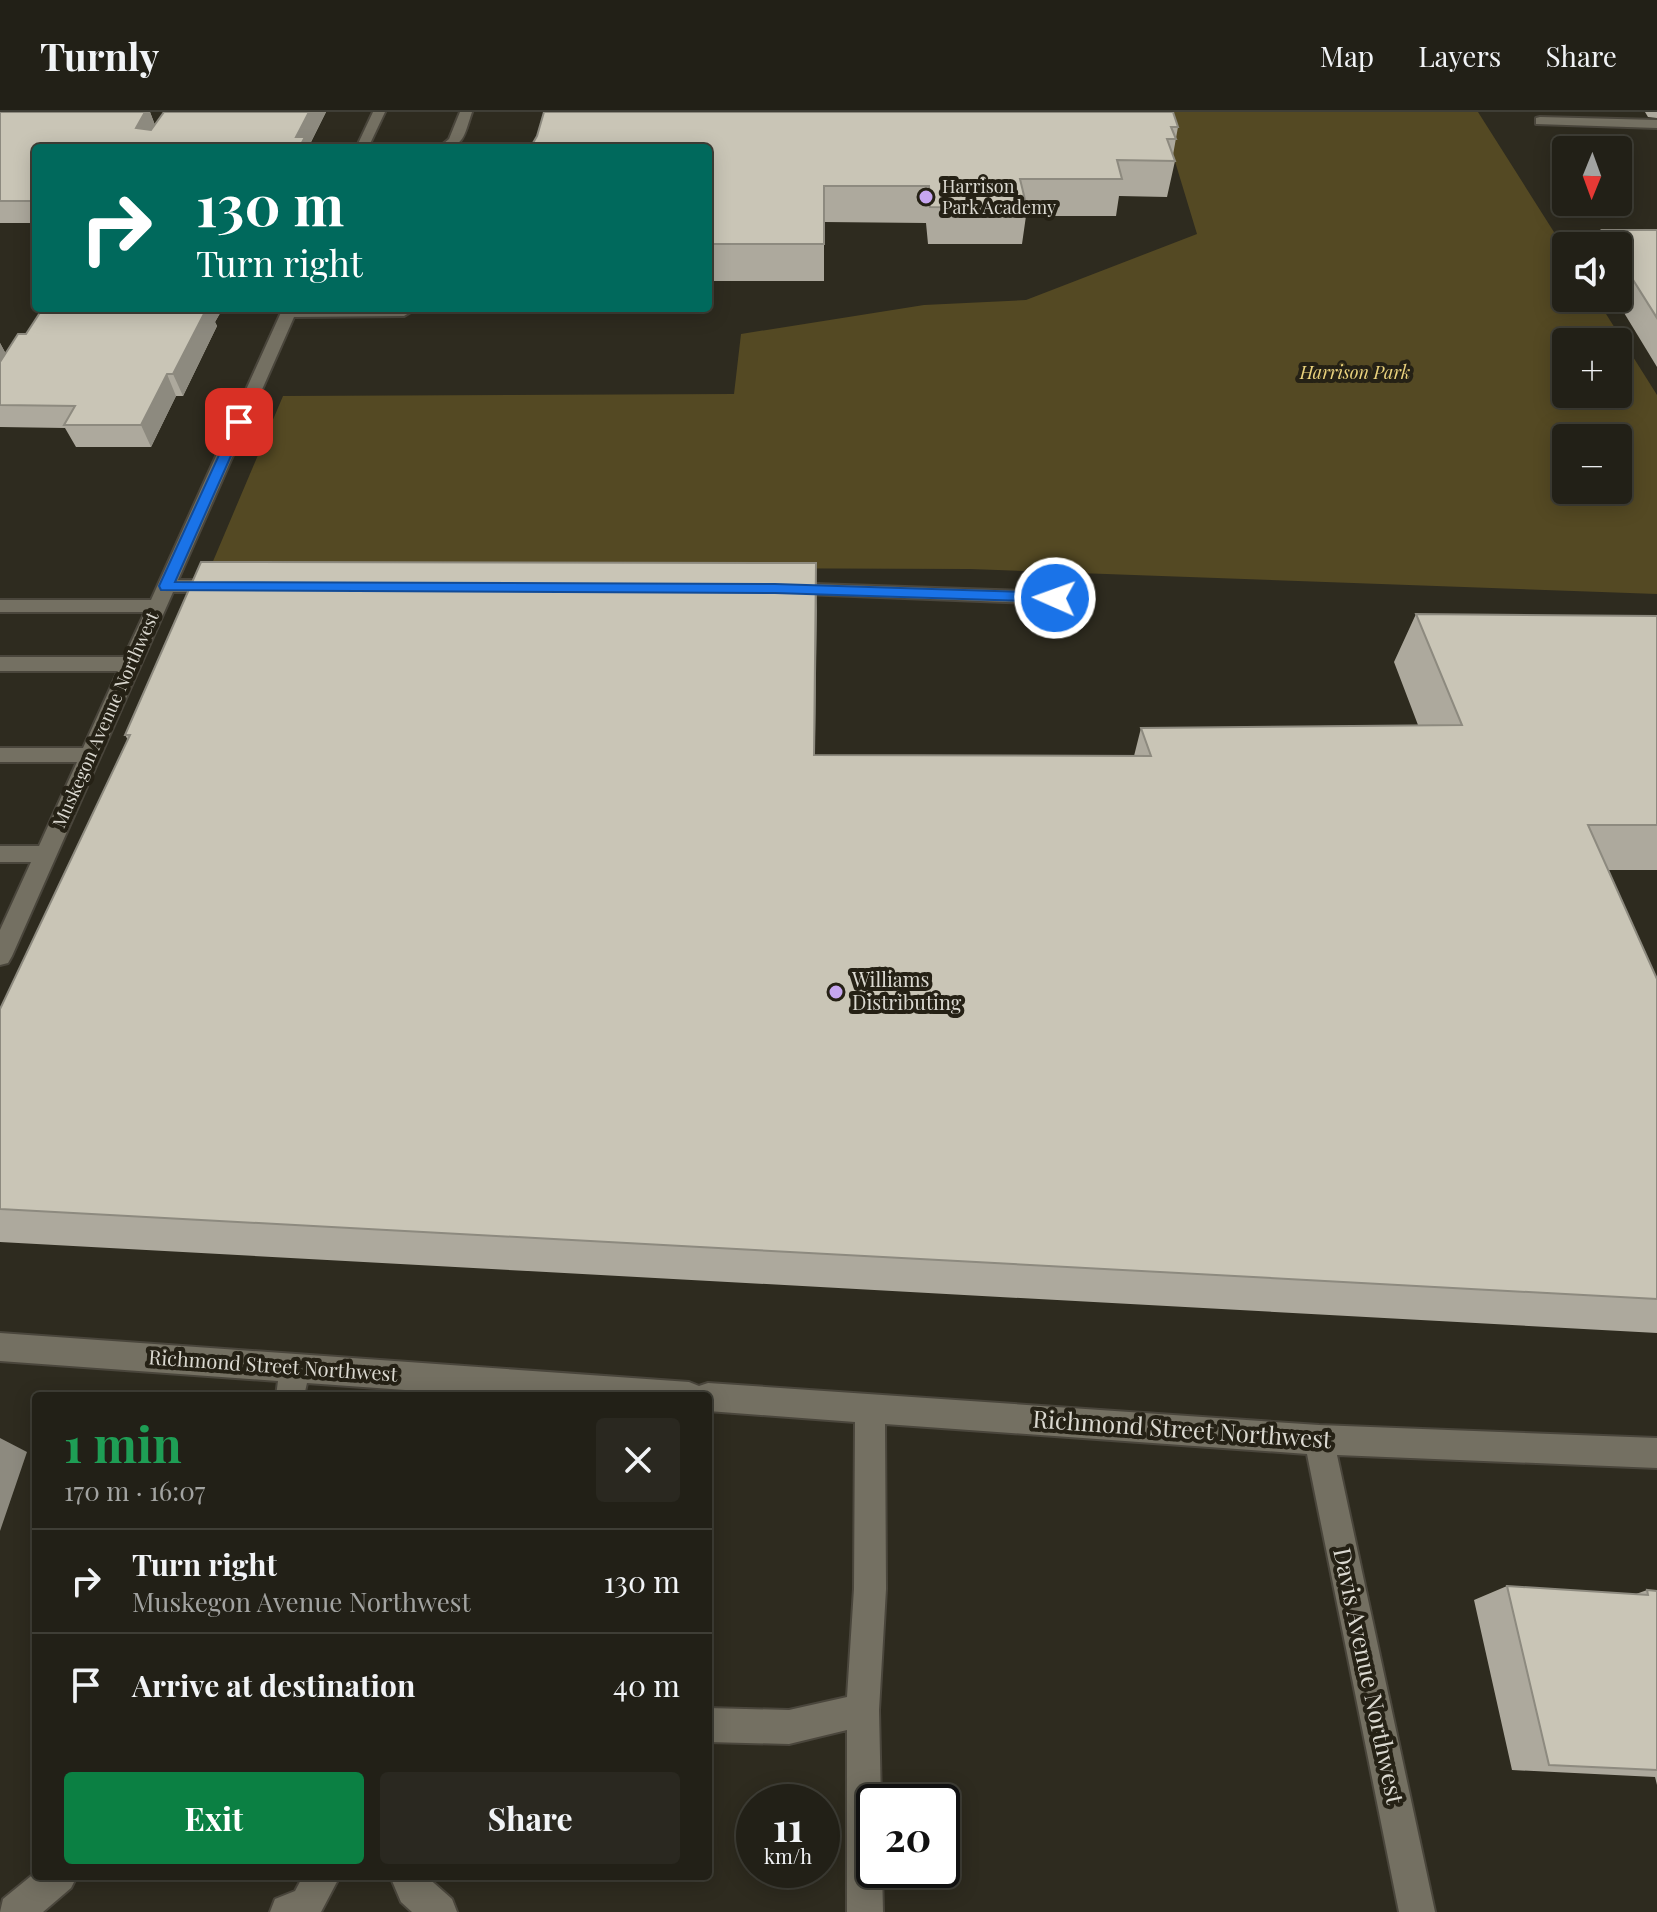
<!DOCTYPE html>
<html lang="en">
<head>
<meta charset="utf-8">
<style>
	body { margin:0; font-family:"Playfair Display",serif; background:#2a2820; color:#f1f3f6; height:100vh; display:flex; flex-direction:column; font-size:30px; white-space:nowrap }
	* { box-sizing:border-box; margin:0 }
	p { font-size:26px; color:#a2a3a1 }
	.icon { flex:none; width:44px; height:44px; fill:none; stroke:currentColor; stroke-width:2; stroke-linecap:round; stroke-linejoin:round }
	.map { position:relative; flex:1; overflow:hidden }
	.panel { position:absolute; left:32px; top:1280px; width:680px; height:488px; display:flex; flex-direction:column; background:#222017; border-radius:8px; box-shadow:0 4px 20px #0003,0 0 0 2px #3f3e36 }
	.panel>* { flex:none }
	.top-card { position:absolute; left:32px; top:32px; width:680px; height:168px; border-radius:8px; box-shadow:0 4px 20px #0003,0 0 0 2px #3f3e36; background:#00695c; color:#fff; overflow:hidden }
	.needle { width:52px; rotate:181deg }
	.buttons { position:absolute; left:1552px; top:24px; display:grid; gap:16px }
	.buttons a { display:grid; place-items:center; width:80px; height:80px; border-radius:8px; background:#222017; box-shadow:0 4px 20px #0003,0 0 0 2px #3f3e36; font-size:40px }
	.speed { position:absolute; left:736px; top:1672px; display:flex; gap:16px; font-size:40px; font-weight:700; text-align:center }
	.speed>* { display:grid; place-content:center; width:104px; height:104px; border-radius:50%; background:#222017; box-shadow:0 4px 20px #0003,0 0 0 2px #3f3e36; line-height:1 }
	.speed small { font-size:20px; font-weight:400 }
	.speed .limit { border:4px solid #111; border-radius:12px; background:#fff; color:#111 }
	.pin { position:absolute; display:grid; place-items:center; width:68px; height:68px; color:#fff; margin:-34px; border-radius:16px; box-shadow:0 4px 12px #0006 }
	.me { position:absolute; width:88px; margin:-44px; rotate:272deg; stroke-linejoin:round; filter:drop-shadow(0 0 6px #0008) }
	.turn { display:flex; align-items:center; gap:28px; height:168px; padding:0 32px; font-size:36px }
	.turn .icon { width:104px; height:104px; stroke-width:2.5 }
	.turn b { display:block; font-size:56px; line-height:68px }
	.round { display:grid; place-items:center; flex:none; width:84px; height:84px; border-radius:8px; background:#2a2820 }
	.overview { display:flex; align-items:center; justify-content:space-between; height:136px; padding:0 32px }
	h1 { font-size:48px; font-weight:700; line-height:60px; color:#1e9e55 }
	.button { display:flex; gap:16px; margin-top:auto; padding:16px 32px }
	.button a { flex:1; height:92px; border-radius:8px; background:#0b8043; color:#fff; font-size:32px; font-weight:700; line-height:92px; text-align:center }
	.button a+a { background:#2a2820; color:#f1f3f6 }
	ul { padding:0; list-style:none }
	li { display:flex; align-items:center; gap:24px; height:104px; padding:0 32px; border-top:2px solid #3f3e36 }
	li div { flex:1 }
	li b { display:block; font-size:30px }
	li em { font-style:normal }
	header { display:flex; align-items:center; gap:48px; box-sizing:border-box; height:112px; padding:0 40px; background:#222017; border-bottom:2px solid #3f3e36 }
	header strong { font-size:38px }
	nav { display:flex; gap:44px; margin-inline-start:auto; font-size:28px }
	.map>svg:first-child { display:block }
	.green { fill:#544923; fill-rule:evenodd }
	.lines { fill:none; stroke-linecap:round; stroke-linejoin:round }
	.minor-casing { stroke:#4a463c; stroke-width:4 }
	.minor { fill:#747062; fill-rule:evenodd }
	.wall { fill:#ada99d }
	.shaded-wall { fill:#8d8a7f }
	.building { fill:#c9c5b6; stroke:#8d8a7f; stroke-width:2 }
	.route { fill:#1a73e8; stroke:#114b97; stroke-width:2 }
	.poi-dot { fill:#c6a6f0; stroke:#252115; stroke-width:3 }
	.labels { text-anchor:middle; stroke-width:8; stroke-linejoin:round; paint-order:stroke }
	.far-poi-label { font-size:18px; fill:#dbd9d1; stroke:#252115; text-anchor:start }
	.far-park-label { font-size:18px; font-style:italic; fill:#ead27d; stroke:#252115 }
	.far-street-label { font-size:18px; fill:#dbd9d1; stroke:#252115 }
	.poi-label { font-size:20px; fill:#dbd9d1; stroke:#252115; text-anchor:start }
	.street-label { font-size:20px; fill:#dbd9d1; stroke:#252115 }
	.near-street-label { font-size:24px; fill:#dbd9d1; stroke:#252115 }
</style>
</head>
<body>
<header>
<strong>Turnly</strong>
<nav><a>Map</a><a>Layers</a><a>Share</a></nav>
</header>
<div class="map">
<svg width="1657" height="1800" viewBox="0 0 1657 1800">
	<rect width="100%" height="100%" fill="#2e2b1f"/>
	<!-- green -->
	<path class="green" d="M1160,0H1478L1566,139V186H1596L1657,283V482L970,457L211,454L283,284L734,282L741,222L924,193L1026,188L1197,122ZM1566,230H1618V282H1566ZM1566,326H1618V378H1566Z"/>
	<g class="lines">
		<defs>
			<path id="minor" d="M373,0H385L368,36H356Z
				M460,0H472C464,23 465,36 438,36L449,27Z
				M1540,5L1657,8V16L1536,12V6Z
				M283,196H417L404,204L294,205L178,468H221L230,474L221,480H173L12,844L8,851L0,853V818L31,750H0V734H39L77,650H0V636H83L118,559H0V545H124L145,500H0V488H151Z
				M785,471L1055,480L1064,486L1055,492L778,481L776,477L778,473Z
				M0,1221L689,1270L699,1274L708,1271L1319,1313L1657,1326V1356L1337,1343L1435,1800H1399L1307,1342L885,1312L886,1477L879,1598L881,1690H874V1758H882L883,1800H847V1618L789,1632L708,1630V1596L789,1598L847,1585L854,1477L855,1310L708,1299V1284H489L307,1271L304,1284H276L278,1269L0,1249Z
				M36,1760V1764H77L71,1776L43,1800H0L3,1787Z
				M303,1764H340L321,1800H270L275,1787L295,1779Z
				M390,1764H426L452,1787L457,1800H412L401,1790Z"/>
		</defs>
		<!-- minor casing -->
		<use href="#minor" class="minor-casing"/>
		<!-- minor -->
		<use href="#minor" class="minor"/>
	</g>
	<!-- wall -->
	<path class="wall" d="M0,0H150L155,13L164,0H326L308,36H36V111H0Z
		M1645,0H1657V6L1648,5Z
		M1178,15L1173,43L1175,49L1167,85L1119,84L1116,104H1026L1022,132H928L926,111L824,110V169H708V36Z
		M1602,118H1657V255L1615,186H1618V134H1594Z
		M43,196H223L215,210L217,214L183,284H176L151,335H76L65,316L0,315V231L6,242L26,222Z
		M816,451L815,643L1134,644L1141,616L1418,613L1394,550L1416,502L1657,504V758H1608L1657,867V1221L0,1130V897L128,628L125,623Z
		M1507,1474L1636,1482L1647,1478L1657,1479V1673L1655,1665L1512,1658L1474,1488Z"/>
	<!-- shaded-wall -->
	<path class="shaded-wall" d="M145,0H150L156,16L144,36L136,16Z
		M309,0H326L308,36H299L296,25Z
		M205,196H223L215,210L217,214L183,284L173,262Z
		M0,231L7,244L0,256Z
		M167,262L176,284L151,335L141,313Z
		M816,451L817,499L814,689V643Z
		M0,1326L27,1340L0,1419Z"/>
	<!-- building -->
	<path class="building" d="M0,0H145L136,16L151,18L164,0H309L296,25H305L299,36H36V89H0Z
		M544,0H1173L1178,15H1171L1176,27H1167L1175,49L1117,48L1122,67H1020L1027,96L930,95L929,74H824V132H708V36H530L537,24Z
		M1602,118H1657V206L1618,144V134H1612Z
		M43,196H207L173,262H167L141,313H64L75,294L0,293V250L18,222H26Z
		M201,450L816,451L814,643L1151,644L1141,616L1462,613L1416,502L1657,504V713H1588L1657,867V1187L0,1097V897L130,623H125Z
		M1507,1474L1648,1483L1647,1478L1657,1479V1658L1549,1653Z"/>
	<!-- route -->
	<path class="route" d="M235,308L246,310L175,470L775,472L1055,481L1062,486L1055,490L775,481L161,478L159,474Z"/>
	<!-- markers -->
	<g class="poi-dot">
		<circle cx="926" cy="85" r="8"/>
		<circle cx="836" cy="880" r="8"/>
	</g>
	<g class="labels">
		<!-- far-poi labels -->
		<g class="far-poi-label">
			<text x="942" y="81">Harrison<tspan x="942" dy="21">Park Academy</tspan></text>
		</g>
		<!-- far-park labels -->
		<g class="far-park-label">
			<text x="1355" y="267">Harrison Park</text>
		</g>
		<!-- far-street labels -->
		<g class="far-street-label">
			<text transform="translate(106 608) rotate(-66)" y="6">Muskegon Avenue Northwest</text>
		</g>
		<!-- poi labels -->
		<g class="poi-label">
			<text x="852" y="875">Williams<tspan x="852" dy="23">Distributing</tspan></text>
		</g>
		<!-- street labels -->
		<g class="street-label">
			<text transform="translate(273 1254) rotate(4)" y="7">Richmond Street Northwest</text>
		</g>
		<!-- near-street labels -->
		<g class="near-street-label">
			<text transform="translate(1182 1318) rotate(4)" y="8">Richmond Street Northwest</text>
			<text transform="translate(1368 1564) rotate(78)" y="8">Davis Avenue Northwest</text>
		</g>
	</g>
</svg>
<div class="buttons">
<a><svg class="needle" viewBox="-14 -14 28 28"><path d="M0-13l5 13h-10z" fill="#e53935"/><path d="M0 13l5-13h-10z" fill="#a2a3a1"/></svg></a>
<a><svg class="icon" aria-label="sound" viewBox="0 0 24 24"><path d="M4 9h4l5-4v14l-5-4H4zM17 9q2 3 0 6"/></svg></a>
<a>+</a>
<a>−</a>
</div>
<div class="speed"><div>11<small>km/h</small></div><div class="limit">20</div></div>
<div class="pin" style="left:239px;top:310px;background:#d93025"><svg class="icon" aria-label="arrive" viewBox="0 0 24 24"><path d="M6 21V4h12l-3 4 3 4H6"/></svg></div>
<svg class="me" style="left:1055px;top:486px" viewBox="-20 -20 40 40"><circle r="17" fill="#1a73e8" stroke="#fff" stroke-width="3"/><path d="M0-11L8 9 0 5-8 9z" fill="#fff"/></svg>
<div class="top-card">
<div class="turn"><svg class="icon" aria-label="right" viewBox="0 0 24 24"><path d="M7 20v-9h11M14 6l5 5-5 5"/></svg><div><b>130 m</b>Turn right</div></div>
</div>
<section class="panel">
<div class="overview"><div><h1>1 min</h1><p>170 m · 16:07</p></div><a class="round"><svg class="icon" aria-label="close" viewBox="0 0 24 24"><path d="M6 6l12 12M18 6L6 18"/></svg></a></div>
<ul>
<li><svg class="icon" aria-label="right" viewBox="0 0 24 24"><path d="M7 20v-9h11M14 6l5 5-5 5"/></svg><div><b>Turn right</b><p>Muskegon Avenue Northwest</p></div><em>130 m</em></li>
<li><svg class="icon" aria-label="arrive" viewBox="0 0 24 24"><path d="M6 21V4h12l-3 4 3 4H6"/></svg><div><b>Arrive at destination</b></div><em>40 m</em></li>
</ul>
<div class="button"><a>Exit</a><a>Share</a></div>
</section>
</div>
</body>
</html>
